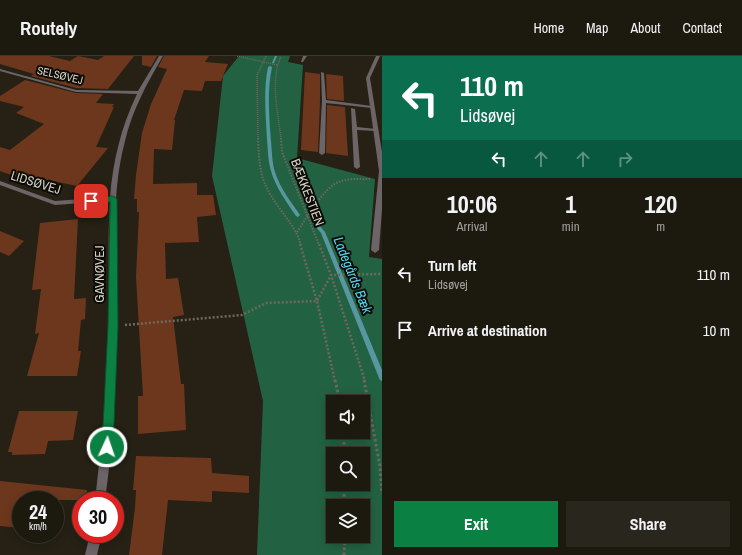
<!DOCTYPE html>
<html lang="en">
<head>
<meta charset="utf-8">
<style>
	body { margin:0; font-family:"Archivo Narrow",sans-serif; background:#29261d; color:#f1f3f6; height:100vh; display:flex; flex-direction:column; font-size:15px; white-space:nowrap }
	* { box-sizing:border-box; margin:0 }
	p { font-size:13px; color:#a0a09e }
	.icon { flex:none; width:22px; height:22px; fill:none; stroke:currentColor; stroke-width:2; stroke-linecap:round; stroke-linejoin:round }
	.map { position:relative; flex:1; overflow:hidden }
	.drawer { display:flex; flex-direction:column; background:#1c190f; width:360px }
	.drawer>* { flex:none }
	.banner { background:#0b6e4f; color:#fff; overflow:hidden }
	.tools { position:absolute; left:326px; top:339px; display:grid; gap:8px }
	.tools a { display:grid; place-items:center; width:44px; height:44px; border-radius:0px; background:#1c190f; box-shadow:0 2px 10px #0003,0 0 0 1px #3a382f; font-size:20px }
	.speed { position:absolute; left:12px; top:435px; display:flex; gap:8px; font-size:20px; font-weight:700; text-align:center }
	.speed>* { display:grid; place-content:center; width:52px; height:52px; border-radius:50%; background:#1c190f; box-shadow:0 2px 10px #0003,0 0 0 1px #3a382f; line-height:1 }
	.speed small { font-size:10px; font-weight:400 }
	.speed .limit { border:6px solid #d22; background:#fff; color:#111 }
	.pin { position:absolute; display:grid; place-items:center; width:34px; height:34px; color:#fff; margin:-17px; border-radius:8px; box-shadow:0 2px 6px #0006 }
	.me { position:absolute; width:44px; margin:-22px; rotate:3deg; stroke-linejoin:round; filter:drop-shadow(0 0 3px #0008) }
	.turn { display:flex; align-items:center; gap:14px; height:84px; padding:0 12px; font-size:18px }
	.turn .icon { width:52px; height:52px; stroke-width:2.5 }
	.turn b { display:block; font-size:28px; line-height:34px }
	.lanes { display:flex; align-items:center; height:38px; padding:0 12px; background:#0003; justify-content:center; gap:20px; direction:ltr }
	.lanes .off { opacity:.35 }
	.eta { display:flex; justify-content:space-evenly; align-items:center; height:68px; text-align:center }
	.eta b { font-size:24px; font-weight:800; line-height:28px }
	.primary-button { display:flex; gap:8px; margin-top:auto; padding:8px 12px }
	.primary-button a { flex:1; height:46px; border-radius:0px; background:#0b8043; color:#fff; font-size:16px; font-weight:800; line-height:46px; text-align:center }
	.primary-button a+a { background:#29261d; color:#f1f3f6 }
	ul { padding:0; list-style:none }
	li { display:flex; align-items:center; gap:12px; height:56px; padding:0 12px }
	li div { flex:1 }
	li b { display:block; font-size:15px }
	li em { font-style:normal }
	header { display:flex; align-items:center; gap:24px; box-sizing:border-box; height:56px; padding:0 20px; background:#1c190f; border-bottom:1px solid #3a382f }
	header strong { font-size:19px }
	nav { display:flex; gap:22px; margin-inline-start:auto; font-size:14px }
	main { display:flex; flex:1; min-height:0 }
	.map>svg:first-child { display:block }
	.forest { fill:#226242; fill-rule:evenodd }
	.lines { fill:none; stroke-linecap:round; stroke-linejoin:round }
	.stream { fill:#5896a0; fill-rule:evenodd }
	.building { fill:#6d371d }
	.path-far3 { stroke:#6e695e; stroke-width:1.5; stroke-dasharray:1 1; stroke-linecap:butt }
	.path-far2 { stroke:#6e695e; stroke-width:2; stroke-dasharray:1.5 1.5; stroke-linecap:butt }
	.path-far1 { stroke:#6e695e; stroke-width:2.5; stroke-dasharray:2 2; stroke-linecap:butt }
	.path { stroke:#6e695e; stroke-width:3; stroke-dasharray:2.5 2.5; stroke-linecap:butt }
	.lane { fill:#6d6467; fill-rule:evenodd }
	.street { fill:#6d6467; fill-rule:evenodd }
	.route { fill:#0b8043; stroke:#07532c }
	.labels { text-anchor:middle; stroke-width:4; stroke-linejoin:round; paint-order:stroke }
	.far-street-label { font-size:11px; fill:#d4d1c8; stroke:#0d0b06 }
	.street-label { font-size:13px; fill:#d4d1c8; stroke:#0d0b06 }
	.water-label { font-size:14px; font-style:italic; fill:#57d2ef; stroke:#0d0b06 }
</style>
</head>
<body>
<header>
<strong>Routely</strong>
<nav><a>Home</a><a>Map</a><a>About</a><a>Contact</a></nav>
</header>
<main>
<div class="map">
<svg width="382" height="499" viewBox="0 0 382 499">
	<rect width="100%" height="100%" fill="#262114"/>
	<!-- forest -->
	<path class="forest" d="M239,0H290L288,6L303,9L297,102L375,123L369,201L382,203V499H257L263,345L212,120L223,20ZM333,346H363V376H333ZM333,398H363V428H333ZM333,450H363V480H333Z"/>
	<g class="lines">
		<!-- stream -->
		<path class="stream" d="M275,0H277L274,7H272Z
			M270,10L272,11C267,35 269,61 271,85C272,95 272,107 275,116C280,132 291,146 300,159L298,161L296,160C287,147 275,130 271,115C268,105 268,94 267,84C266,61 263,35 268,11Z
			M317,168L319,169L325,176L382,314V325L380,324L379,322L321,177L315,170Z"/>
	</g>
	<!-- building -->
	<path class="building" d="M0,0H49L70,5L78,0L98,4L104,0H134L108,33L76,32L31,20L34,18L0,8Z
		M142,0H157L151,11L142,9Z
		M164,0H209L205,6L228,8L221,25H205L202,35L184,34L174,64H175L172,94L154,93L153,128L197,127V139H213L216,159L197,161L199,186L165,187L166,223L178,222L184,259L173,261L181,328H184L186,374L138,378V340H143L136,221L139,156H137V143H134L136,119L142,77L151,48L167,13L158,11Z
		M305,16L320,18V45L318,96L301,94Z
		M326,18L343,20L344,45L327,43Z
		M25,24L76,37L103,38L96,47L114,48L112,51H114L96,91L108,92L77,130L20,118L17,121L0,115V91L10,94L44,68L16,57L24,51L0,45V40Z
		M327,49L345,51L348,100L326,97Z
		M78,163L74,243L86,242L85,263L81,264L78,295H81L77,320H27L39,277L35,278L41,233L32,234L40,167Z
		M0,175L24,185L9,200L0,196Z
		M19,355H78L73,384L48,385L45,398L12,399V396H8Z
		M136,400L211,402L212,417L249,420V437L212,435V446L168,444L162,499H129L135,452L136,434H133Z
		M0,425L87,434V444H21V472L0,470Z"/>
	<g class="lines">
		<!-- path-far3 -->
		<path class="path-far3" d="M237,0L277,9
			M258,83L257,19L266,0
			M281,83C278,56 270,25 281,0"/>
		<!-- path-far2 -->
		<path class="path-far2" d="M258,82C259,102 259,119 269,136C279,155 295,168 301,189
			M281,82L282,96L319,189
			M297,176C306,163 324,131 339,126C349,122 360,123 370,123"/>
		<!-- path-far1 -->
		<path class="path-far1" d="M300,188L317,245L335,325
			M319,188L331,219L365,325
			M125,269L242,259L266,247L317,245L331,219L382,218"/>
		<!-- path -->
		<path class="path" d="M335,324L340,346
			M364,324L380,410L382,438
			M344,376V398
			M344,428V450
			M344,499L345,480"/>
		<!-- lane -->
		<path class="lane" d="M303,0H307L303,6H301Z
			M321,16L324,17L326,44L372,50L374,51L372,52L326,47L325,97L322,99L319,97L322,45Z
			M351,52L355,53L357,71L376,73L378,74L376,75L357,74L360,111L357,113L354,111Z"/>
		<!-- street -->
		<path class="street" d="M159,0H163C147,27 132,55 125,85C109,145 117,208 117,269C117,328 113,386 105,444H95C102,386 107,329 109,271C110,229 107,187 110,145L55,149L0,129V125L55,145L110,141C113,105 121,71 137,38L76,36L0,15V13L76,34L138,35Z
			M376,0H380L370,22L382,96V153L379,194L375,197L371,194L379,115L366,22Z
			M90,478H102L97,499H85Z"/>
	</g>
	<!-- route -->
	<path class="route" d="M113,140L117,143L118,270L113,391L111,395L107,396L103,395L102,391L108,270L110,146L91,147L87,145L91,142Z"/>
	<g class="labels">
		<!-- far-street labels -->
		<g class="far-street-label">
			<text transform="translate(60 19) rotate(13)" y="4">SELSØVEJ</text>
		</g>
		<!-- street labels -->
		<g class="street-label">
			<text transform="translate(36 126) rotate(17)" y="5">LIDSØVEJ</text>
			<text transform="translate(308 136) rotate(69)" y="5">BÆKKESTIEN</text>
			<text transform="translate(99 218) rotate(-90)" y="5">GAVNØVEJ</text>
		</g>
		<!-- water labels -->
		<g class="water-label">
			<text transform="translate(353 219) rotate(68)" y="5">Ladegårds Bæk</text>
		</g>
	</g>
</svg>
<div class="tools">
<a><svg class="icon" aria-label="sound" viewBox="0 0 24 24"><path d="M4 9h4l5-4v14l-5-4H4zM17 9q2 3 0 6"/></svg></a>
<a><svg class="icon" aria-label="search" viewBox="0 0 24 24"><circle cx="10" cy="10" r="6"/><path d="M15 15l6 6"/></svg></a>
<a><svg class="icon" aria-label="layers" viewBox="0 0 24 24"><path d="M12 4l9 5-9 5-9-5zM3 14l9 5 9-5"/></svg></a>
</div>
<div class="speed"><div>24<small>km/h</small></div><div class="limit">30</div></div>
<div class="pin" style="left:91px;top:145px;background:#d93025"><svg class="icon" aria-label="arrive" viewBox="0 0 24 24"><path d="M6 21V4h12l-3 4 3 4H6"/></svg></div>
<svg class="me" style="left:107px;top:391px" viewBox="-20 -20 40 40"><circle r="17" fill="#0b8043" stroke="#fff" stroke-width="3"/><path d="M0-11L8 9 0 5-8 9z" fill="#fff"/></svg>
</div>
<section class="drawer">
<div class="banner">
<div class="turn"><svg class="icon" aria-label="left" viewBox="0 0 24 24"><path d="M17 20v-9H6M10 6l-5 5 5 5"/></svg><div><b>110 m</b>Lidsøvej</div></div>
<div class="lanes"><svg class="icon" aria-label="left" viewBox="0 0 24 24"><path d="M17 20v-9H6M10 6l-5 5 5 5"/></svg><svg class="icon off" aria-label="ahead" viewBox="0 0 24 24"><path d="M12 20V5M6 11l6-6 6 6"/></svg><svg class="icon off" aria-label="ahead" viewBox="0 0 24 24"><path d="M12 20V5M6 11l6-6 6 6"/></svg><svg class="icon off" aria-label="right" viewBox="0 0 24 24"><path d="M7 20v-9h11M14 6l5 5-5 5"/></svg></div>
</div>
<div class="eta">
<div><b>10:06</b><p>Arrival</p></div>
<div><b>1</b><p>min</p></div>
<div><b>120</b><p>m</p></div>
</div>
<ul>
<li><svg class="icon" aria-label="left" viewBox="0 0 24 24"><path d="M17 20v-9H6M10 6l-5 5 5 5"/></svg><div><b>Turn left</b><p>Lidsøvej</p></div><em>110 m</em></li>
<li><svg class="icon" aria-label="arrive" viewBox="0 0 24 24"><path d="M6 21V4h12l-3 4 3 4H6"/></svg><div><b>Arrive at destination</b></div><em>10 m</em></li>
</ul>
<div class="primary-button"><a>Exit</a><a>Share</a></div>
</section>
</main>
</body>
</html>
